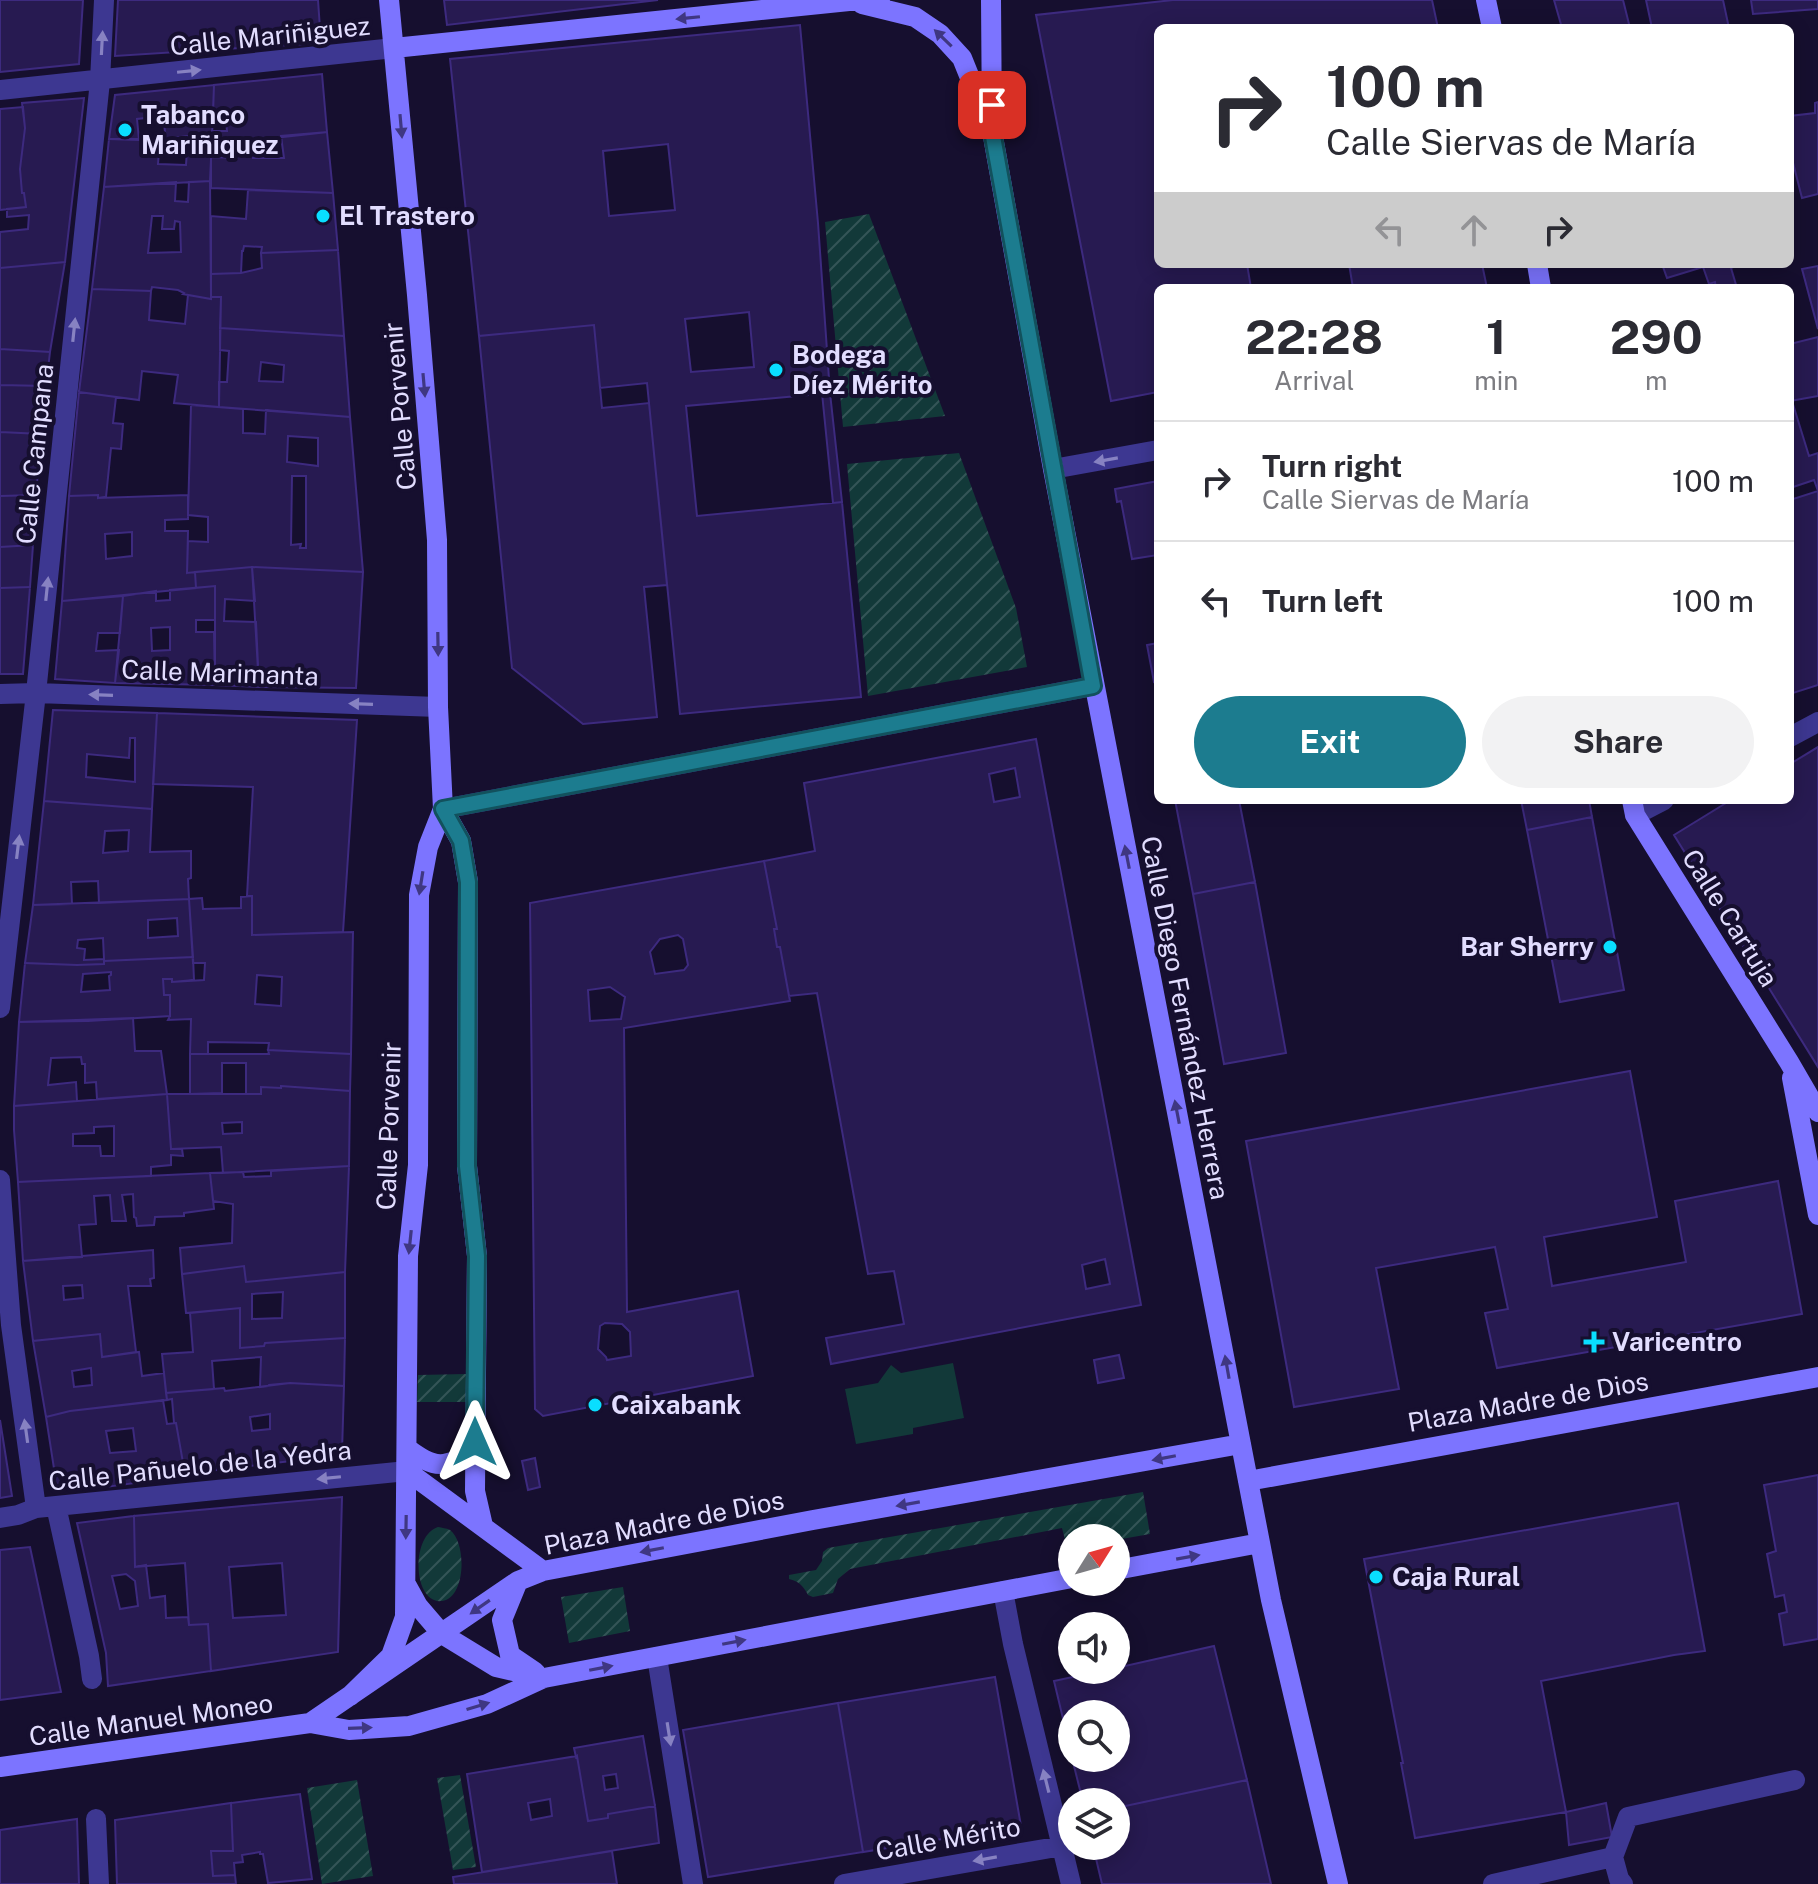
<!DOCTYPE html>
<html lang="en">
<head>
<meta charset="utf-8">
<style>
	body { margin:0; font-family:"Public Sans",sans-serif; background:#f2f2f3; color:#2b2b33; height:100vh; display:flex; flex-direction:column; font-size:30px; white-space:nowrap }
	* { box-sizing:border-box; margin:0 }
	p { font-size:26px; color:#7c7c81 }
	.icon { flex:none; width:44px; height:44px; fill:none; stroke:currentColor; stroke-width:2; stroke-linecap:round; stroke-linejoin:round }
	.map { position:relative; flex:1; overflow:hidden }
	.panel { position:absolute; left:1154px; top:284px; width:640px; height:520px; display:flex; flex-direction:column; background:#fff; border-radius:12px; box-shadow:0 4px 20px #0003 }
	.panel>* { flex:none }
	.banner { position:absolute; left:1154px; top:24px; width:640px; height:244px; border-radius:12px; box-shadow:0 4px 20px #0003; background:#fff; color:#2b2b33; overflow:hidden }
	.needle { width:52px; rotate:53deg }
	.fabs { position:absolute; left:1058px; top:1524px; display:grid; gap:16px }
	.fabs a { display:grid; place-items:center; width:72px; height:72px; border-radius:50%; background:#fff; box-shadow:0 4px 20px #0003; font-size:40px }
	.pin { position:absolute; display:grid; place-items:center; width:68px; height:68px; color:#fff; margin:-34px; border-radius:16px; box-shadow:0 4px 12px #0006 }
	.me { position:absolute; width:88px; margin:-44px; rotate:0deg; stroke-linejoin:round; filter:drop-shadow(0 0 6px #0008) }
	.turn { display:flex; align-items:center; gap:28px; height:168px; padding:0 40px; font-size:36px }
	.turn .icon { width:104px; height:104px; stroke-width:2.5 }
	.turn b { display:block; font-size:56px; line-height:68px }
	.lanes { display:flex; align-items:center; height:76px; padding:0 40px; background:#0003; justify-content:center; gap:40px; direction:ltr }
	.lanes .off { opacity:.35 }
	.eta { display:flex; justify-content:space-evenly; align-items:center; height:136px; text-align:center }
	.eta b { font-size:48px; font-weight:700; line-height:56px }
	.button { display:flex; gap:16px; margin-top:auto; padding:16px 40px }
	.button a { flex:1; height:92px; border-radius:48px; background:#1c7c8f; color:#fff; font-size:32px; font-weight:700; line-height:92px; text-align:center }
	.button a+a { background:#f2f2f3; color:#2b2b33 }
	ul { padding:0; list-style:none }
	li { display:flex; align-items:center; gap:24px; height:120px; padding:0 40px; border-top:2px solid #e1e1e2 }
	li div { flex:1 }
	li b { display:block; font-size:30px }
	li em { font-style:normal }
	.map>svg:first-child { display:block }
	.park { fill:#123939 }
	.garden { fill:url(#garden-furrows) }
	.building { fill:#271a51; stroke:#3d2a7f; stroke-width:2; fill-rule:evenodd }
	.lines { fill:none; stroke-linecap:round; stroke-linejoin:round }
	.street { stroke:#3d3791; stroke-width:20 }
	.secondary { stroke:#7c74ff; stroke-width:20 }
	.oneway { fill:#3f3782 }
	.oneway2 { fill:#8782c2 }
	.route-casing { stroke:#12515d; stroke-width:20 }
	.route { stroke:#1c7c8f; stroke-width:14 }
	.poi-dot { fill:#09deff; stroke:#160f2f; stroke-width:3 }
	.labels { text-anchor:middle; stroke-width:8; stroke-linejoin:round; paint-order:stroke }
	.street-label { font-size:26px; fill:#e2ddff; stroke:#160f2f }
	.poi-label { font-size:26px; font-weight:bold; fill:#e2ddff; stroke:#160f2f; text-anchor:start }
</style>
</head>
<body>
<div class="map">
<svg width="1818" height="1884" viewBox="0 0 1818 1884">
	<defs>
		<pattern id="garden-furrows" width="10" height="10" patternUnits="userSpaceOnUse" patternTransform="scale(2)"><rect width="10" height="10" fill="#123939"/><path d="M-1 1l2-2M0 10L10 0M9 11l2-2" fill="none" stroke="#345557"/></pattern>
	</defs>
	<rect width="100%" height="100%" fill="#160f2f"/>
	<!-- park -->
	<path class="park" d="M953,1363L964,1418L913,1428V1434L856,1444L845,1389L878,1383L891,1365L901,1373Z"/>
	<!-- garden -->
	<path class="garden" d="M869,214L945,416L843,427L825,222Z
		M959,453L1016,608L1027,667L868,696L847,464Z
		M466,1374V1402H417L418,1375Z
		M1143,1492L1150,1534L1116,1540V1538H1072V1547L1067,1548L1062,1528L850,1569L838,1579L833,1593L813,1597L808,1595C804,1587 799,1581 789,1579V1575L816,1570L822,1561L823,1552L828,1548Z
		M438,1527C442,1528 446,1528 450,1530C467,1543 466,1598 442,1601C413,1605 410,1536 438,1527Z
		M623,1587L630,1631L569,1643L561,1597Z
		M460,1775L476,1867L453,1870L437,1778Z
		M357,1780L373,1876L322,1884L307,1788Z"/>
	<!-- building -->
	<path class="building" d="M0,0H83L79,64L0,72Z
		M118,0H318L321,43L115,56Z
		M444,0H658L447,25Z
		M1173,0H1432L1438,28H1158V264H1247L1251,288H1158V392L1111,401L1036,15Z
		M1554,0H1623L1630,28H1562Z
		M1646,0H1723L1729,28H1652Z
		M1751,0H1818V9L1753,14Z
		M800,25L818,223L830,393L686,406L697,516L842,502L861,697L680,714L647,383L600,388L594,325L479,336L450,59ZM668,144L675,210L609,216L603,151ZM749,312L754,367L691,372L685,319Z
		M322,74L327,132L212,145V131H227L225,113L213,115L214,85Z
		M214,85L212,137L188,136L166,139L163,116L137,119L139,140L109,139L115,95Z
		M84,98L65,262L0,268V232L28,229L29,215L7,217V209L26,207L24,193H22L20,169L25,128L22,103Z
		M1818,102V194L1802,198L1790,151V116L1815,113V103Z
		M23,107L25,128L20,169L22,193H24L26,207L0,210V109Z
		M327,132L333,193L211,188V157L237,158L236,142L251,140L253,158H284L281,136Z
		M188,136L212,137L210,181L104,187L109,139H160L158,164L186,165Z
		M210,181L211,299L183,294L184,293L178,290L152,287L151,291L92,289L104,187L176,182L175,201L188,202L189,182ZM152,216H163L162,229H174L175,221L180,222L181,252L148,253Z
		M248,190L333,193L338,250L261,253L262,247L244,246L243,251H242L241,273L211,274V216L246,219Z
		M338,250L344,336L220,328L221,297H211V274L241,273L262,268L261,253Z
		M65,262L50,352L0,349V268Z
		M1349,264H1482L1487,288H1353Z
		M1662,264H1740L1731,268L1737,288H1716L1715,282L1709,284L1703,267L1667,278Z
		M1818,266V329L1802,269Z
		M92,289L151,291L149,320L185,324L188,295L211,299V297H221L219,407L174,403L178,375L142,371L139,400L79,392Z
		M594,325L602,408L649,403L667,585L644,587L657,717L583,724L512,668L479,336Z
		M220,328L344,336L350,417L219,407V382H227L229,351L220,350ZM261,362L284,365L283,382L259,381Z
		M1818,337V396L1790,401V344Z
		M0,349L50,352L46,386L0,385Z
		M0,385L46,386L41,434L0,432Z
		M79,392L116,397L113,423L123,424L121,449L111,448L106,497L98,498V495L69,496Z
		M822,393H830L842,502L833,503Z
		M1790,401H1792L1809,456L1818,453V491L1814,480L1790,488Z
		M191,405L243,409V433L265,434L266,410L350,417L363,572L252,567L187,573L188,541L208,542V517L188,515ZM288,436L318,438V466L287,462ZM292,476H306V548H300L301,544L291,545Z
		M0,432L41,434L36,495L0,496Z
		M1158,481V555L1132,559L1121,501L1117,502L1115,489Z
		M1818,491V685L1790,694V500Z
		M36,495L33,545L0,547V496Z
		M98,495V498L188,495V519L165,520V531H188L187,573L195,572L196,588L62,601L69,496ZM132,532V556L106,559L105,534Z
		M33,545L30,587L0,588V547Z
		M252,567L255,601L225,599L224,621L256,622L259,687L215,685V586L196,588L195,572Z
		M252,567L363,572L356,688L259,687Z
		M215,586V620H196V632H214L215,685L115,683L123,596L156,591V601L170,600V590ZM170,627V650L152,651L151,628Z
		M30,587L23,674H0V588Z
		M123,596L120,633H98L96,651L119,650L115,683L55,679L62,601Z
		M1158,643V681L1154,682L1147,645Z
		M53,710L157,713L152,809L44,801ZM130,738H135V782L86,777L87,754L129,758Z
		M157,713L357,720L343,932L252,935V896H247L253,787L153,784Z
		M1036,739L1141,1305L831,1364L826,1338L904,1324L894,1271L868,1274L817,993L789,996L780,947H777L774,929H777L764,861L815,851L804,783ZM1015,768L1020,797L994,802L989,774ZM1105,1259L1110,1284L1086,1289L1082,1265Z
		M1818,747V1067L1674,835L1731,800H1790V764Z
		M1175,800H1239L1255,882L1193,894Z
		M1521,800H1589L1592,817L1527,830Z
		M44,801L152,809L150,852L191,851V878L188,879L189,899L99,903L98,881L71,882L72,904L33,905ZM129,830L128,851L103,853L105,831Z
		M1592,817L1624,990L1560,1002L1527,830Z
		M764,861L777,929H774L777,947H780L790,1001L624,1028L627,1312L738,1291L753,1376L543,1416L535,1409L530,903ZM678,935L683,939L688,965L684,970L655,974L650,952L660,939ZM610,987L625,997L621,1019L590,1021L588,990ZM605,1323L622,1324L630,1332L631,1356L607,1360L606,1357L598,1349L600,1326Z
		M1255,882L1286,1053L1224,1064L1193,894Z
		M252,896V935L353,932L351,1054L268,1050L269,1043L208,1042V1054H190L191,1019L168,1020L170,1016V995H164L163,979H172V982L204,980L205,963H193L189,899L202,898L203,909L241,908V897ZM257,975L282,977L281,1006L255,1004Z
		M189,899L193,957L104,961V964L77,965L25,963L33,905ZM177,918L178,936L148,938V920ZM103,938L104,959L84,960L85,949L77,948L78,940Z
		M193,957L194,980L172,982V979H163L164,995H170V1016L88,1021L19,1022L25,963L77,965L104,964V961ZM111,972V975L109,976L110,990L81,992L83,974Z
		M133,1018L135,1051H161L167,1094L97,1099L96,1082L85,1083V1064H82L81,1057L51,1058L48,1085L76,1082L77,1101L14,1106L19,1022Z
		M268,1050L351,1054L350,1091L281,1086V1088L261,1087V1094H246V1063H222V1093L190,1094V1054H269Z
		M1630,1071L1657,1217L1544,1237L1552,1286L1686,1262L1675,1201L1778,1181L1802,1314L1497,1368L1485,1313L1508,1309L1495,1247L1376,1268L1399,1389L1294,1407L1246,1141Z
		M281,1086L350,1091L349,1166L223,1173L221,1147L171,1149L167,1094H261V1087L281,1088ZM242,1122V1133L223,1134L222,1123Z
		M167,1094L171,1149H182L183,1156L171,1155V1165L151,1167V1176L18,1182L14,1130V1106ZM114,1126V1156H101L100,1146H73V1134L94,1133V1127Z
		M349,1166L345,1272L246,1282L244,1266L182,1274L180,1248L232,1243L233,1204L213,1201L210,1173L243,1172L244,1177L271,1176V1171Z
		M210,1173L214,1209L184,1213V1216L155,1217L154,1225L137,1226L136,1218L134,1217L133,1194L122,1195L126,1221H112L110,1195L94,1196L96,1224L79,1225L82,1257L23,1261L18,1182Z
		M153,1250L154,1278L150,1279L151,1286H128L136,1352L102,1357L100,1334L33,1341L23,1261ZM82,1285L83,1298L64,1300L63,1286Z
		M244,1266L246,1282L345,1272V1338L265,1343L264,1346L240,1348V1308L186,1313L182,1274ZM283,1292L282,1318L252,1319V1294Z
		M240,1308V1348L264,1346L265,1343L345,1338L344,1386L290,1383L269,1385L268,1386L260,1387L261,1357L212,1361L214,1389L166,1393L162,1354L193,1352L190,1313Z
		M100,1334L102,1357L139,1352L142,1376L164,1373L167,1400L70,1411L46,1417L33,1341ZM91,1368L92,1385L74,1387L72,1371Z
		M1119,1355L1124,1378L1098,1383L1094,1360Z
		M290,1383L344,1386L342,1452L340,1455L185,1474L176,1423H174L172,1399L167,1400L166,1393L224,1388L225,1391ZM270,1414V1429L252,1431L250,1417Z
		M163,1400L167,1424L176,1423L185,1474L157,1478V1480L106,1487L105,1483L57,1488L46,1417L70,1411ZM133,1428L136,1451L110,1453L106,1431Z
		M0,1420L12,1496L0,1498Z
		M535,1458L540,1487L528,1490L522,1461Z
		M1818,1475V1639L1784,1645L1779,1614L1787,1612L1784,1595L1775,1597L1767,1554L1776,1551L1764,1485Z
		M342,1497L338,1652L211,1671L208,1624L189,1625L185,1563L135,1567L134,1516ZM282,1563L286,1615L233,1618L229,1567Z
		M1678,1503L1705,1651L1674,1655L1541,1681L1566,1812L1415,1838L1401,1763H1403L1364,1559Z
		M134,1516L135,1567L146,1565L150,1598L165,1596L166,1618L188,1617L189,1625L208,1624L211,1671L108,1686L106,1653L77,1523ZM126,1574L135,1581L138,1606L120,1609L112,1576Z
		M30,1547L61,1692L0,1700V1550Z
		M1214,1646L1247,1780L1116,1808V1802H1083L1072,1758H1116V1714H1072V1756L1054,1681L1105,1670H1116V1668Z
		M995,1677L1021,1826L863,1852L838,1703Z
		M838,1703L863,1852L708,1877L683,1730Z
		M643,1736L655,1806L608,1814V1818L588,1821L577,1756L576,1757L574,1748ZM616,1774L618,1788L605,1790L603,1776Z
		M577,1756L588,1821L608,1818V1814L655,1806L659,1843L482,1872L467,1774ZM550,1799L552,1816L531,1820L528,1803Z
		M1247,1780L1271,1884H1102L1093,1846H1116V1808Z
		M300,1794L312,1879L268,1883L263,1854H260V1852L242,1855L243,1862L234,1863L235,1875L213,1876L211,1851H233L231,1803Z
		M231,1803L233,1851H211L213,1876L235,1875L236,1884H117L115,1820Z
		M1606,1803L1612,1837L1569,1845L1566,1812Z
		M77,1819L79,1884H0V1830Z
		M612,1851L617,1884H454L453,1877Z"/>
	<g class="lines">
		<!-- street -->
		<path class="street" d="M0,90L394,48
			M1053,469L1158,450
			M0,694L36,693L438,707
			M1790,737L1818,722
			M443,809L1093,686
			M1635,815L1664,800
			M0,1008L36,693L100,81L104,0
			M0,1180L11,1325L36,1508
			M56,1506L89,1656L92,1679
			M0,1518L18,1515L36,1508L407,1471
			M1003,1591L1013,1644L1071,1884
			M657,1657L693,1884
			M96,1819L99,1884
			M1613,1857L1619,1879L1623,1884
			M844,1884L1062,1846
			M1493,1884L1613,1857L1628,1817L1795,1780"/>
		<!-- secondary -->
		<path class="secondary" d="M991,0L992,131L1053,469L1271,1600L1338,1884
			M1486,0L1492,28
			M862,4L915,17L940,34L962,58L987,120
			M394,48L849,1L880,0
			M1537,264L1541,288
			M1632,800L1635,815L1789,1062L1818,1112
			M443,809L461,841L468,882L467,1166L477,1256L475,1491L483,1526
			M1792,1078L1818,1215
			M407,1448C435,1470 445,1468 475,1451
			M407,1471L543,1571
			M1248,1481L1818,1377
			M1116,1570L1260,1543
			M518,1581L502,1620L510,1655L535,1672
			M407,1586L418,1606L442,1634L496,1667L544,1678
			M350,1696L391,1656L405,1617L408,1256L418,1165L419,895L428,847L443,809L438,707L437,540L417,295L389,0
			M310,1723L518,1581L543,1571L813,1520L1241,1444
			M0,1767L310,1723L349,1730L409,1726L487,1704L544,1678L1072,1578"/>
	</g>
	<!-- one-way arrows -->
	<defs><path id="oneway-solid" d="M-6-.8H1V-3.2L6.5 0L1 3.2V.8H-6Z" transform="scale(2)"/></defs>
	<g class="oneway">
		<use href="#oneway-solid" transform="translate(688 18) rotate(174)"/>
		<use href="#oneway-solid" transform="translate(943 38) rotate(-136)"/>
		<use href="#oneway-solid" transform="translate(401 126) rotate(85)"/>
		<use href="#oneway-solid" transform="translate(424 385) rotate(85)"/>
		<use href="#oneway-solid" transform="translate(438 644) rotate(89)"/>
		<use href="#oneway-solid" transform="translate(1127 857) rotate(-101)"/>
		<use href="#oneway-solid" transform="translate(421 883) rotate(99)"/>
		<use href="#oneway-solid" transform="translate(1177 1112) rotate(-101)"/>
		<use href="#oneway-solid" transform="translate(410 1242) rotate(96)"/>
		<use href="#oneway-solid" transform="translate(1227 1367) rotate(-100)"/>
		<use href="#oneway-solid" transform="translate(1164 1458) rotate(169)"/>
		<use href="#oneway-solid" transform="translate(908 1504) rotate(170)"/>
		<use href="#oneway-solid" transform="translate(406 1527) rotate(91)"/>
		<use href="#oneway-solid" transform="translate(652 1550) rotate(169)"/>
		<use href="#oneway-solid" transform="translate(1188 1557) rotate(-10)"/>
		<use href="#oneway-solid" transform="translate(480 1607) rotate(145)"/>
		<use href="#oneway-solid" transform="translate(734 1642) rotate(-11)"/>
		<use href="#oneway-solid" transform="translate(601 1668) rotate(-11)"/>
		<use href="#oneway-solid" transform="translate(478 1706) rotate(-17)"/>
		<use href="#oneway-solid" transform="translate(360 1728) rotate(-2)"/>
	</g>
	<g class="oneway2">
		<use href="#oneway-solid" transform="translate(102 43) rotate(-87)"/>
		<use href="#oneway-solid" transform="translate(189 71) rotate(-6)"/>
		<use href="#oneway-solid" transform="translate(74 330) rotate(-84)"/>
		<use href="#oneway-solid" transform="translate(1106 460) rotate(170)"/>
		<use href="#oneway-solid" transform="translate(47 589) rotate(-84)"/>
		<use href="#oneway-solid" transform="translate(101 695) rotate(-178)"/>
		<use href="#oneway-solid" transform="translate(361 704) rotate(-178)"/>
		<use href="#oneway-solid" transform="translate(18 847) rotate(-83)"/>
		<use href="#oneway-solid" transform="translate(26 1431) rotate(-98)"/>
		<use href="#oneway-solid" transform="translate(329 1478) rotate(174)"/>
		<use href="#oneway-solid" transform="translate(669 1734) rotate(81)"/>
		<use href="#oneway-solid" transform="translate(1046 1781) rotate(-104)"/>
		<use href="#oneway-solid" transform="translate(985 1859) rotate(170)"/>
	</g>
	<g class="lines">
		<defs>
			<path id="route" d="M475,1442L477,1256L467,1166L468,882L461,841L443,809L1093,686L992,131V105"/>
		</defs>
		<!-- route casing -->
		<use href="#route" class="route-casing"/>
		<!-- route -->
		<use href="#route" class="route"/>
	</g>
	<!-- markers -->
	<g class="poi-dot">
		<circle cx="125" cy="130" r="8"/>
		<circle cx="323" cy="216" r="8"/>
		<circle cx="776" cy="370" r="8"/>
		<circle cx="1610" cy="947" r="8"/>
		<path d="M1590 1330h8v8h8v8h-8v8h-8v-8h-8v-8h8z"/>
		<circle cx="595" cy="1405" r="8"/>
		<circle cx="1376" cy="1577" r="8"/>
	</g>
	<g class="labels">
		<!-- street labels -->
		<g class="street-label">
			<text transform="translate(270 36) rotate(-6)" y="9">Calle Mariñiguez</text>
			<text transform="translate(400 406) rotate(-95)" y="9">Calle Porvenir</text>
			<text transform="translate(35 454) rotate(-84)" y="9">Calle Campana</text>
			<text transform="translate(220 673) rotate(2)" y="9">Calle Marimanta</text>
			<text transform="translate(1730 918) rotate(58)" y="9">Calle Cartuja</text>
			<text transform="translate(1185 1018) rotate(79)" y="9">Calle Diego Fernández Herrera</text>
			<text transform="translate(389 1126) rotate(-88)" y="9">Calle Porvenir</text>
			<text transform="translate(1528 1402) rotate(-10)" y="9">Plaza Madre de Dios</text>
			<text transform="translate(200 1466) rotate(-6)" y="9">Calle Pañuelo de la Yedra</text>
			<text transform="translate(664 1523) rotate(-11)" y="9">Plaza Madre de Dios</text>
			<text transform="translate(151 1720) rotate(-8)" y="9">Calle Manuel Moneo</text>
			<text transform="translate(948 1839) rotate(-10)" y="9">Calle Mérito</text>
		</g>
		<!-- poi labels -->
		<g class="poi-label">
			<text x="141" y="124">Tabanco<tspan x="141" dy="30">Mariñiquez</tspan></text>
			<text x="339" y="225">El Trastero</text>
			<text x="792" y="364">Bodega<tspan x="792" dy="30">Díez Mérito</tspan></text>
			<text x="1594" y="956" text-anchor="end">Bar Sherry</text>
			<text x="1612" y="1351">Varicentro</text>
			<text x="611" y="1414">Caixabank</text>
			<text x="1392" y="1586">Caja Rural</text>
		</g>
	</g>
</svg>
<div class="fabs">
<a><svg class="needle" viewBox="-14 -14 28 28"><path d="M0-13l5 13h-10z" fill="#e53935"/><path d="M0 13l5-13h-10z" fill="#7c7c81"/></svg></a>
<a><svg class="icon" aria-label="sound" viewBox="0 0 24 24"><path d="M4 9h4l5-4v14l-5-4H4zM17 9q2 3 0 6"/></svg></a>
<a><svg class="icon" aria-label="search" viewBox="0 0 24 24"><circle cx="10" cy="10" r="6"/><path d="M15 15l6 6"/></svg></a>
<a><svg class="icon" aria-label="layers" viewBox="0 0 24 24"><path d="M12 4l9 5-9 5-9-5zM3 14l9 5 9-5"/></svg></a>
</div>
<div class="pin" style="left:992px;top:105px;background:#d93025"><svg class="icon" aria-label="arrive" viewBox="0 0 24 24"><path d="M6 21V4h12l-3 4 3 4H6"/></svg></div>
<svg class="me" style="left:475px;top:1442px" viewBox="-20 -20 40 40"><path d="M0-17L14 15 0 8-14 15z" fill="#1c7c8f" stroke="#fff" stroke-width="4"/></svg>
<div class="banner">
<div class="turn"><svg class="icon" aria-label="right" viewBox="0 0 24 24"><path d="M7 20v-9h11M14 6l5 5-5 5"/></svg><div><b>100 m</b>Calle Siervas de María</div></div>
<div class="lanes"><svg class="icon off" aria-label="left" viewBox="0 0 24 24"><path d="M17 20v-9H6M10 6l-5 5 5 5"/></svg><svg class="icon off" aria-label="ahead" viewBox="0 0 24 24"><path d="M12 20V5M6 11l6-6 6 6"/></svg><svg class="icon" aria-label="right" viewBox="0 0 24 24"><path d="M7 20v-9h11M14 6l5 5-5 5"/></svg></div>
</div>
<section class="panel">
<div class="eta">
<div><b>22:28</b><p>Arrival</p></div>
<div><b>1</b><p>min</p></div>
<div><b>290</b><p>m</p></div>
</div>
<ul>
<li><svg class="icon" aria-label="right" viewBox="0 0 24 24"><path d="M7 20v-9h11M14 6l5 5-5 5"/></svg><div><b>Turn right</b><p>Calle Siervas de María</p></div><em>100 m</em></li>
<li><svg class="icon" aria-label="left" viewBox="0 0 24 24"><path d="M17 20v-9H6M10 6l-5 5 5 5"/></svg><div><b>Turn left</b></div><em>100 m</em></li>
</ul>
<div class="button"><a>Exit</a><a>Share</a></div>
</section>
</div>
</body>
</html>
